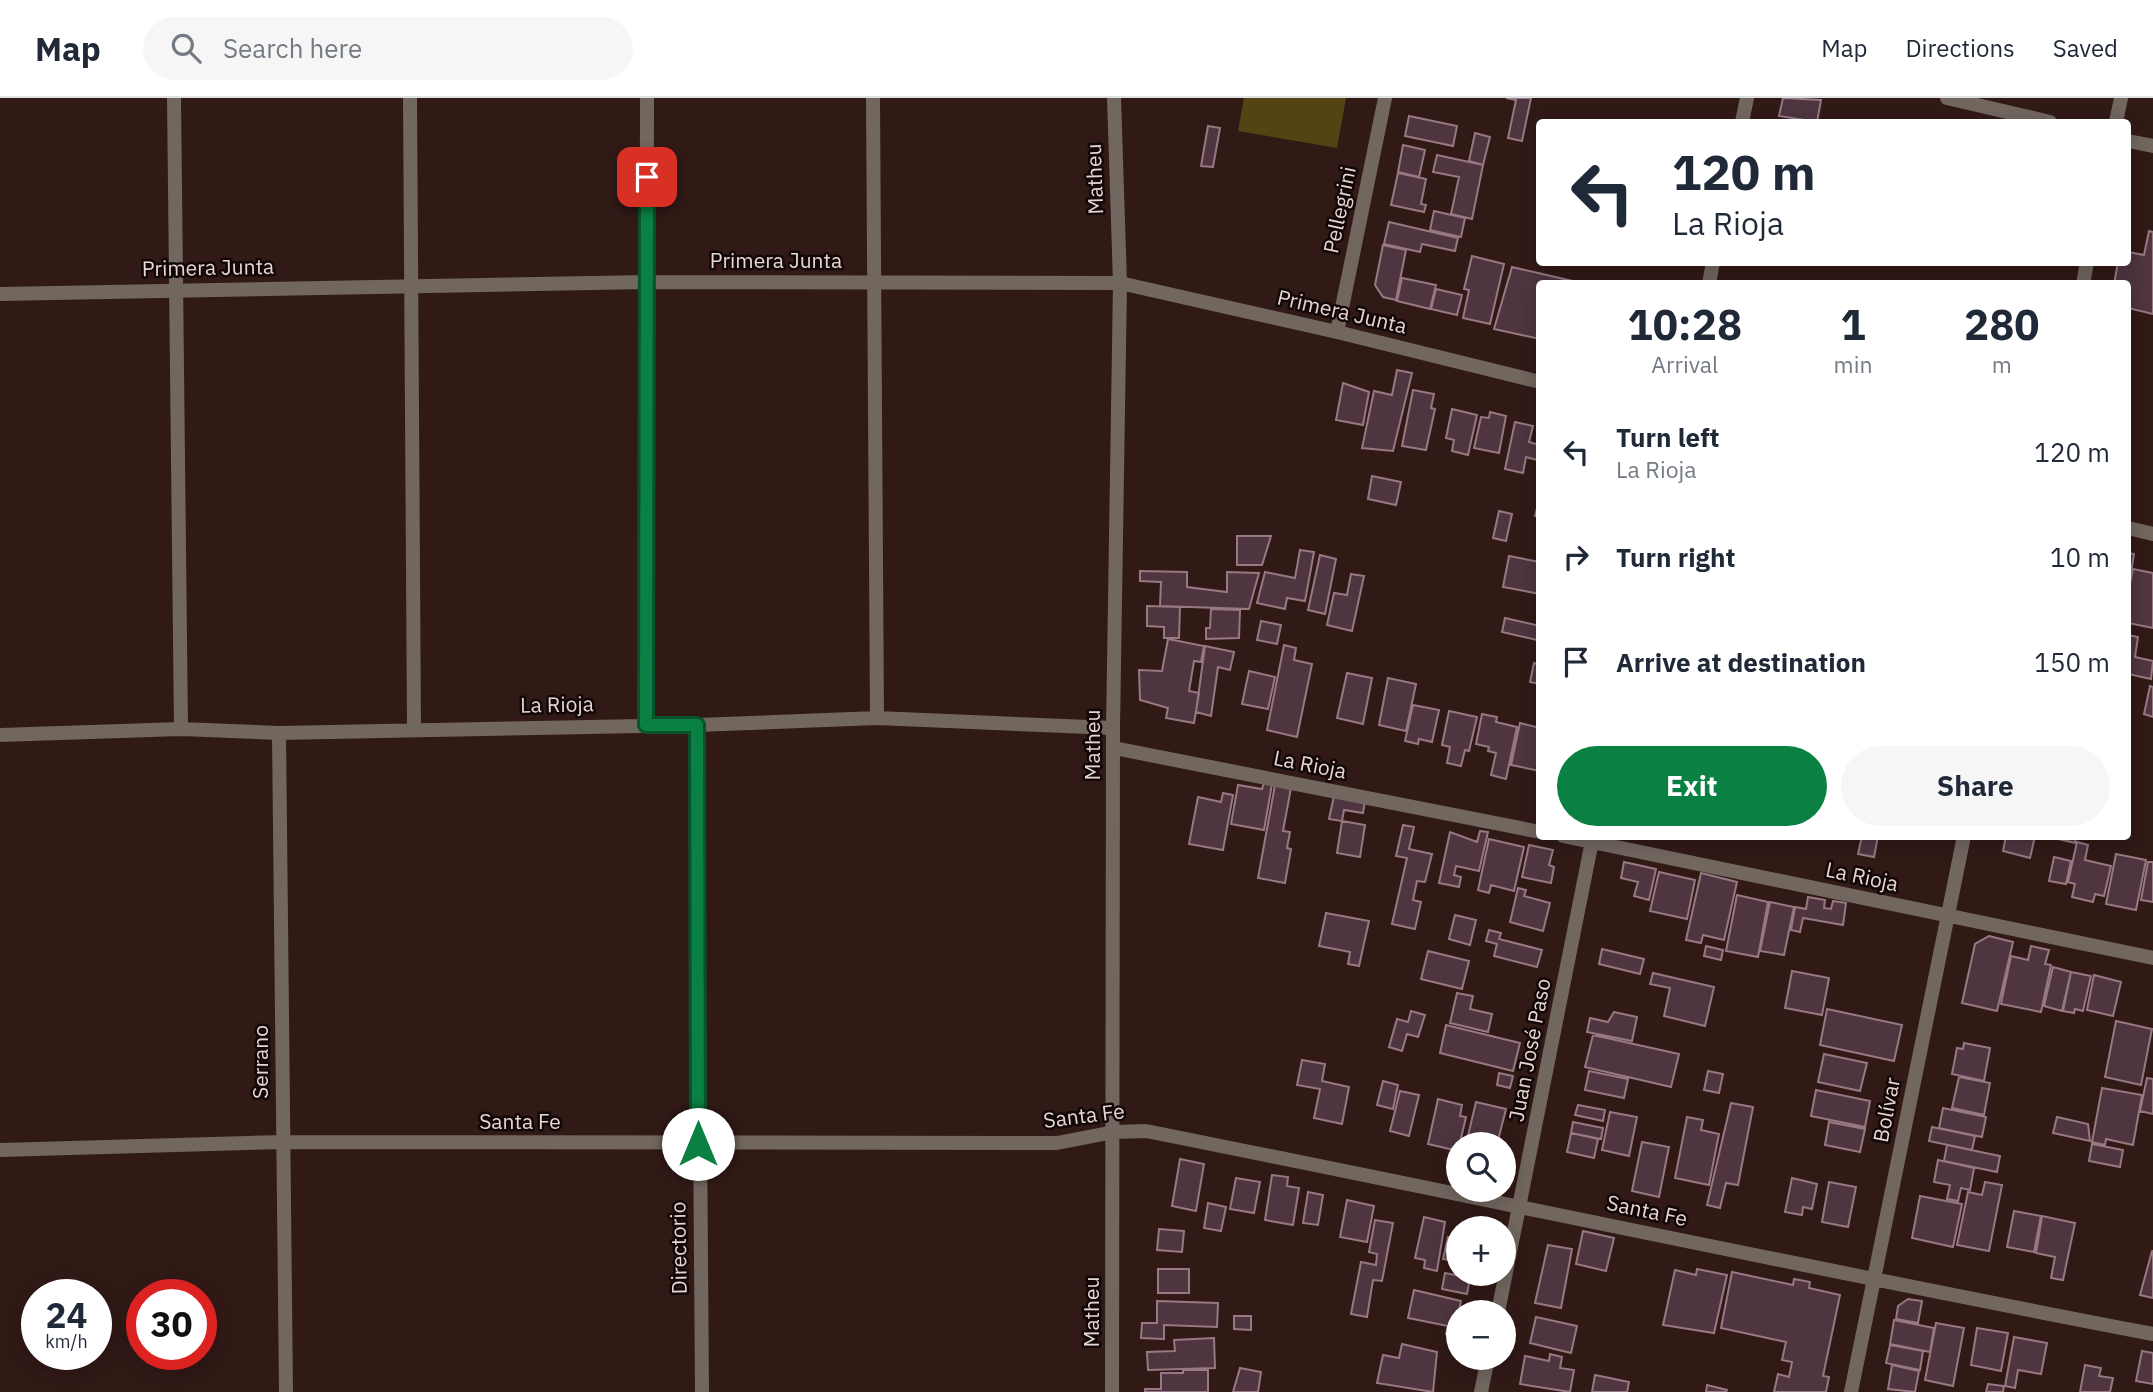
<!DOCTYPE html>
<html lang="en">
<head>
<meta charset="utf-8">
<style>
	body { margin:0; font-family:"IBM Plex Sans",sans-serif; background:#f6f6f7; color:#1f2937; height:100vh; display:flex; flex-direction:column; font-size:26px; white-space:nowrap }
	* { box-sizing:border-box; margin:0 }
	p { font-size:23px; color:#747a83 }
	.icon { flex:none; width:38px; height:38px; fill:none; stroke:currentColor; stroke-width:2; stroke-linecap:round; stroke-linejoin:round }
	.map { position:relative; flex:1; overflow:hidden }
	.panel { position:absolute; left:1536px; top:182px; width:595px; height:560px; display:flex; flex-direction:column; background:#fff; border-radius:7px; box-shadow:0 4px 18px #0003 }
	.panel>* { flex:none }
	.guide { position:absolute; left:1536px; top:21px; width:595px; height:147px; border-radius:7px; box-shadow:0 4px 18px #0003; background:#fff; color:#1f2937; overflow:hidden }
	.fabs { position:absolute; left:1446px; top:1034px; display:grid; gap:14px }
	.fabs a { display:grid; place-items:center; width:70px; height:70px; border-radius:50%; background:#fff; box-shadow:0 4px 18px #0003; font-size:35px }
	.speed { position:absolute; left:21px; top:1181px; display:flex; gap:14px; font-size:35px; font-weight:700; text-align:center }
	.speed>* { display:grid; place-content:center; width:91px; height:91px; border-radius:50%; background:#fff; box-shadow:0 4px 18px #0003; line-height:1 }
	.speed small { font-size:18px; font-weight:400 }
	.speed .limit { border:10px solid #d22; background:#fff; color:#111 }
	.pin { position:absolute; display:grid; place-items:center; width:60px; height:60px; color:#fff; margin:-30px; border-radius:14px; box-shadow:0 4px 10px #0006 }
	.me { position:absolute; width:77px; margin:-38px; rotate:0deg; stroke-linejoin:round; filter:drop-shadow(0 0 5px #0008) }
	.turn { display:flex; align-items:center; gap:24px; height:147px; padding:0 21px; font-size:32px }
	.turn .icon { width:91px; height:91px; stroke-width:2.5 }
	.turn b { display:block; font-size:49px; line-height:60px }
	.eta { display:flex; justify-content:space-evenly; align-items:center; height:119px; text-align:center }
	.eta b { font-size:42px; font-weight:700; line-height:49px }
	.button { display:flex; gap:14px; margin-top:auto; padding:14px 21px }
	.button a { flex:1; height:80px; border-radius:42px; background:#0b8043; color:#fff; font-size:28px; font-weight:700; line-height:80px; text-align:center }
	.button a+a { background:#f6f6f7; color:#1f2937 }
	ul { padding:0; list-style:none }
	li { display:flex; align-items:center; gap:21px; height:105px; padding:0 21px }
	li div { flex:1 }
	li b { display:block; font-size:26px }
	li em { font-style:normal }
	header { display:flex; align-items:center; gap:42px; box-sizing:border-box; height:98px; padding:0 35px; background:#fff; border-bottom:2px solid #e0e1e3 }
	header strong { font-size:33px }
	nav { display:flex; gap:38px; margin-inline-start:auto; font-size:24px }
	.search { width:490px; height:63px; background:#f6f6f7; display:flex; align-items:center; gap:18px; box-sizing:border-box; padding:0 24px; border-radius:38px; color:#747a83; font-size:26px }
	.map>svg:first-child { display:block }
	.green { fill:#544413 }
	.building { fill:#4e353f; stroke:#967983; stroke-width:2 }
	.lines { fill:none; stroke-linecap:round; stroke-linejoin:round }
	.minor { stroke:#71675f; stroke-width:14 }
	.route-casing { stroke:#07532c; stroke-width:18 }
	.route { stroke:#0b8043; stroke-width:12 }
	.labels { text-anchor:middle; stroke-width:5; stroke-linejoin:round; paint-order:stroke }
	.street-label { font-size:21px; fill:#e6d5d3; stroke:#110706 }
</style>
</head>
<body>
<header>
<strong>Map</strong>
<div class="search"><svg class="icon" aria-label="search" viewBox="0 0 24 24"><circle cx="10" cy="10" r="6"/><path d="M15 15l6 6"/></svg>Search here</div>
<nav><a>Map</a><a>Directions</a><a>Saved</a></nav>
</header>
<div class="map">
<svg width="2153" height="1294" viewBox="0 0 2153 1294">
	<rect width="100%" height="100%" fill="#311916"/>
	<!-- green -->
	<path class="green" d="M1244,0H1346L1337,50L1238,33Z"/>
	<!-- building -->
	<path class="building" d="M1506,0H1531L1522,43L1508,40L1516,2Z
		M1783,0L1821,2L1817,24L1779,18Z
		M1409,18L1457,28L1453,48L1405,38Z
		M1208,28L1220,30L1213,69L1201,68Z
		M1475,35L1490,39L1483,67L1469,63Z
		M1403,47L1425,52L1419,79L1398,74Z
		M1437,57L1483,67L1472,121L1451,116L1459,79L1433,74Z
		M1398,75L1426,81L1421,106L1426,107L1424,114L1391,107Z
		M1434,113L1465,120L1461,139L1430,132Z
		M1389,124L1458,140L1455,153L1422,146L1420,154L1384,146Z
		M2149,133L2153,134V216L2128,210V186H2114L2118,164H2128V154L2144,157Z
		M1383,147L1406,152L1396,202L1383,199L1375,187Z
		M1472,158L1504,166L1490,226L1463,220L1469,192L1464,191Z
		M1512,169L1577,184L1540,186V241L1494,231Z
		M1402,180L1436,187L1430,211L1397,203Z
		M1436,191L1462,197L1457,217L1431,211Z
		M1397,272L1412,275L1393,353L1362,350L1374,293L1392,297Z
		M1343,285L1369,294L1363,327L1336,322Z
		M1413,292L1434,296L1431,310L1435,311L1426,352L1402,348Z
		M1452,311L1477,317L1468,357L1452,353L1454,342L1446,340Z
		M1490,314L1506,318L1499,355L1474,350L1481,319L1489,320Z
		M1515,324L1533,328L1529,344L1540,347L1537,362L1526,359L1523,375L1505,371Z
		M1372,378L1401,384L1396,407L1368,401Z
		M1540,399V419L1535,418Z
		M1499,413L1512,416L1506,443L1493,440Z
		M1237,438H1271L1262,467H1237Z
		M1300,452L1314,454L1305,503L1287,500L1285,511L1257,505L1265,474L1295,480Z
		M2128,455L2134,456L2131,475L2128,474Z
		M1320,457L1336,461L1325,516L1308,512Z
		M1509,458L1540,464V496L1503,489Z
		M2133,471L2153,475V530L2128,525V495Z
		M1140,473L1187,474V489L1227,494V474L1259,475L1249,511L1160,508L1161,484L1140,483Z
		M1351,476L1364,478L1352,533L1327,527L1334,495L1347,497Z
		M1147,508L1180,509L1179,540H1164V529L1147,528Z
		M1211,511L1240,512L1239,540L1206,541V530H1210Z
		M1505,520L1540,528L1537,542L1502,534Z
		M1261,523L1281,527L1277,546L1257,542Z
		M2128,537L2138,539L2135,559L2153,563L2151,581L2128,576Z
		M1168,541L1204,548L1201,564L1194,563L1189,593L1199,595L1194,625L1166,620L1168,610L1140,602L1139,572L1162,573Z
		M1284,547L1296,550L1294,562L1312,566L1297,639L1267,632Z
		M1205,548L1234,554L1230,572L1218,569L1211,618L1196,614Z
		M1534,565L1540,567V586L1530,584Z
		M1249,573L1275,579L1268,611L1242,606Z
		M1347,575L1372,580L1363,626L1337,620Z
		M1388,580L1416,586L1406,633L1379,627Z
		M2150,588L2153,589V619L2144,616Z
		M1413,607L1439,612L1432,644L1419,641L1418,646L1405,643Z
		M1449,613L1477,619L1469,653L1465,652L1461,668L1447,665L1450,649L1442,647Z
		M1482,616L1497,619L1496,624L1517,629L1506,681L1491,677L1496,655L1488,653L1489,649L1476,646Z
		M1520,625L1540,630V673L1511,667Z
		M1264,684L1272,686L1264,732L1231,726L1238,687L1262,691Z
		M1275,687L1291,690L1283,733L1290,734L1287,750L1291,751L1285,785L1258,780Z
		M1223,695L1233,697L1223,752L1189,746L1198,699L1221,704Z
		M1334,698L1365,703L1363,715L1344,712L1342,723L1365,727L1360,759L1337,755L1342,723L1329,721Z
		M1403,727L1414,729L1409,751L1432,756L1425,784L1417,783L1413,802L1421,804L1415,831L1392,826L1407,760L1396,758Z
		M1480,733L1488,734L1479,773L1456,768L1454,777L1461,779L1459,789L1439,785L1450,734L1477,744Z
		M1862,738H1878L1874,759L1858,756Z
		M2006,738H2035L2030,760L2003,753Z
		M2046,738H2076L2075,745Z
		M1489,741L1524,749L1514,793L1491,787L1489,795L1478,792Z
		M2077,744L2088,747L2085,762L2111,768L2104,798L2095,796L2093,804L2072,799L2075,786L2068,784Z
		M1529,747L1553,752L1549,767L1554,769L1551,785L1522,779Z
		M2116,756L2146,762L2136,812L2106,806Z
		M2054,759L2071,763L2066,786L2049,783Z
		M1624,764L1656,771L1649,802L1634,798L1638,784L1621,780Z
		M2148,764H2153V804L2141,802Z
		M1659,774L1695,782L1687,821L1650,813Z
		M1701,775L1737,784L1724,842L1703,837L1701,845L1686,842Z
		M1518,790L1526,792L1524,798L1550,805L1543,833L1510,824Z
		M1737,797L1768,804L1758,859L1726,853Z
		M1808,799L1825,802L1824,810L1831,811L1833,803L1846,805L1843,827L1803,820L1800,834L1791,832L1795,809L1806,811Z
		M1770,804L1794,809L1784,857L1760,853Z
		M1326,815L1369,823L1359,868L1348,866L1350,854L1319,848Z
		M1455,817L1476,822L1470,847L1449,841Z
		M1489,832L1501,835L1499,841L1542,852L1537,869L1494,858L1497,846L1486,843Z
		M1989,838L2013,844L1997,913L1962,905L1975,846Z
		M1706,848L1723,852L1721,862L1704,858Z
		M2031,848L2049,852L2045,866L2051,867L2041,914L2001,906L2011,858L2028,862Z
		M1602,851L1644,861L1640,876L1599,866Z
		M1428,853L1469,863L1462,891L1421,881Z
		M2053,869L2071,874L2062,913L2044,908Z
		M1792,873L1829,880L1822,917L1785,910Z
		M2071,874L2091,878L2083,913L2075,911L2074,915L2063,913Z
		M1653,875L1714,889L1705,928L1664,918L1670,890L1650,886Z
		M2094,877L2121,884L2113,918L2087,912Z
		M1457,895L1473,898L1470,911L1492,916L1488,934L1450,925Z
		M1827,911L1902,927L1894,963L1820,947Z
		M1411,913L1425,917L1418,939L1407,936L1402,953L1389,949L1397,921L1408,924Z
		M1614,914L1637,919L1632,943L1587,934L1590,920L1608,924Z
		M2116,923L2152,931L2141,987L2105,979Z
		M1446,927L1520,945L1513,973L1440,955Z
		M1593,937L1679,956L1671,989L1585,969Z
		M1964,945L1990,950L1984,983L1952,976L1957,950L1963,951Z
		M1824,956L1867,965L1860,993L1818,984Z
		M1302,962L1325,966L1322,983L1349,989L1342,1026L1314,1020L1320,991L1297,987Z
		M1589,973L1628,981L1624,1000L1585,992Z
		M1708,973L1723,976L1719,995L1704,992Z
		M1499,975L1513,978L1510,990L1497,987Z
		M1959,979L1990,985L1984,1017L1952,1010Z
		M2147,980L2153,981V1016L2140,1013Z
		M1383,983L1398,987L1393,1011L1377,1007Z
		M2102,990L2142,997L2133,1047L2106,1041L2105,1047L2092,1044Z
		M1816,992L1870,1003L1865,1029L1811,1018Z
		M1400,993L1419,997L1409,1038L1390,1033Z
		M1438,1001L1462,1007L1460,1018L1466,1019L1458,1053L1428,1046Z
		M1476,1004L1506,1011L1497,1046H1478L1479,1040L1468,1038Z
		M1731,1005L1753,1009L1738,1087L1726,1085L1720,1110L1707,1107Z
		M1578,1007L1605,1012L1603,1023L1575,1017Z
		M1943,1010L1986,1019L1982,1039L1939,1030Z
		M1610,1014L1637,1019L1629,1058L1602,1052Z
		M1687,1019L1703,1022L1701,1032L1719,1036L1709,1087L1675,1080Z
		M2057,1019L2088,1026L2090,1043L2053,1035Z
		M1573,1024L1603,1030L1601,1041L1571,1035Z
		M1829,1024L1865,1031L1860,1054L1825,1047Z
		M1932,1029L1975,1038L1972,1052L1929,1043Z
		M1571,1035L1598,1041L1594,1060L1567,1054Z
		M1642,1044L1669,1049L1659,1099L1632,1093Z
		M2092,1046L2123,1052L2120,1069L2089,1063Z
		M1947,1047L2000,1058L1997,1074L1944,1063Z
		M1180,1061L1204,1066L1196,1113L1172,1108Z
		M1938,1062L1974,1070L1970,1092L1961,1090L1958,1103L1947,1101L1950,1087L1934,1084Z
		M1272,1077L1288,1079L1287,1088L1299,1090L1293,1127L1265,1122Z
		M1236,1080L1260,1084L1254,1115L1230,1111Z
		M1792,1080L1817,1086L1812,1111L1803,1109L1802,1117L1785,1114Z
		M1829,1084L1856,1089L1848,1129L1822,1124Z
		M1985,1084L2002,1087L1989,1153L1957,1147L1968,1094L1982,1097Z
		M1308,1094L1323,1097L1318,1127L1303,1125Z
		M1920,1098L1962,1106L1953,1149L1912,1140Z
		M1347,1102L1374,1108L1367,1144L1340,1139Z
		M1208,1105L1226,1109L1221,1133L1204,1130Z
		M2014,1113L2041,1118L2034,1154L2007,1149Z
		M2042,1118L2075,1125L2063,1182L2051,1180L2055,1159L2036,1155Z
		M1424,1119L1445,1124L1437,1173L1424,1170L1425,1162L1415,1160Z
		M1375,1122L1393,1125L1382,1183L1373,1182L1367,1219L1351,1216L1361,1164L1376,1167L1377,1156L1369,1154Z
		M1159,1131L1184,1133L1182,1154L1157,1152Z
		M1583,1133L1614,1140L1606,1173L1576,1166Z
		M1448,1139L1458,1142V1164L1443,1161Z
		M1548,1147L1572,1151L1561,1210L1535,1205Z
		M2152,1153H2153V1200L2140,1197Z
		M1158,1171H1189V1195H1158Z
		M1697,1171L1727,1177L1714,1235L1663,1227L1675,1172L1696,1177Z
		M1732,1174L1793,1187L1794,1181L1810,1184L1809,1190L1840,1197L1823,1278L1829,1279L1826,1294H1774L1778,1276L1789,1279L1792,1264L1782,1262L1786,1244L1721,1230Z
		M1445,1175L1470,1180L1467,1196L1442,1191Z
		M1414,1192L1461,1203L1455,1231L1458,1232V1238L1446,1236L1448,1228L1408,1220Z
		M1908,1201L1922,1203L1918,1225L1896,1221L1898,1208Z
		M1157,1203L1218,1205L1217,1229L1164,1227V1241L1141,1240L1142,1225H1157Z
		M1234,1218H1251V1232L1234,1231Z
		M1536,1219L1577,1228L1571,1255L1530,1245Z
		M1894,1222L1934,1230L1930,1254L1890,1246Z
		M1936,1225L1964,1230L1953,1288L1925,1282Z
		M1977,1230L2008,1235L2001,1273L1971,1267Z
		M2014,1239L2047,1245L2041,1276L2018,1272L2015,1290L2005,1288Z
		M1214,1240L1215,1270L1148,1272L1147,1254L1175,1253L1174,1242Z
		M1402,1246L1437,1254L1433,1294L1377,1285L1383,1257L1399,1260Z
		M1890,1247L1923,1253L1920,1272L1886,1265Z
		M2142,1253L2153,1255V1286L2136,1283Z
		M1550,1256L1562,1259L1560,1270L1574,1272L1570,1294L1520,1286L1525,1258L1549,1263Z
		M1892,1267L1919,1273L1915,1294L1888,1291Z
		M2085,1267L2101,1270L2099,1278L2113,1280L2110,1294H2080Z
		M1240,1270L1261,1274L1258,1294H1233Z
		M1183,1272H1208V1294H1145V1291H1161V1275H1183Z
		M1595,1277L1629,1284L1627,1294H1592Z
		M1988,1286L2004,1288L2003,1294H1986Z
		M1707,1287L1727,1292L1726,1294H1706Z"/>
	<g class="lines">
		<!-- minor -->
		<path class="minor" d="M174,0L181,631
			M410,0L414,630
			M873,0L877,620
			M1947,0L2050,24
			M1742,24L1747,0
			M2116,24L2121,0
			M2128,43L2153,48
			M1709,186L1713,164
			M2083,186L2087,164
			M0,196L647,184L1120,185L1337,234L1540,284
			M1337,234L1385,0
			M2128,430L2153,436
			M646,627L647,0
			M697,627L702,1294
			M279,635L286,1294
			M0,637L181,631L279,635L697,627L877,620L1113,630
			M1114,650L1540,734
			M1563,738L2153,860
			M0,1052L283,1044L1057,1045L1114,1034L1146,1033C1482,1100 1817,1172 2153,1236
			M1498,1214L1593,738
			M1112,1294L1113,630L1120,185L1114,0
			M1481,1294L1488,1260
			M1851,1294L1964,738"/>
	</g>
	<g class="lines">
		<defs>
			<path id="route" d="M647,79L646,627H697L698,1046"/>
		</defs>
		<!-- route casing -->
		<use href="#route" class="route-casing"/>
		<!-- route -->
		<use href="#route" class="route"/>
	</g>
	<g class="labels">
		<!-- street labels -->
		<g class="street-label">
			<text transform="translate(1095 81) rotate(-92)" y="7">Matheu</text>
			<text transform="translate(1340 112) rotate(-78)" y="7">Pellegrini</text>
			<text x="776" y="170">Primera Junta</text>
			<text transform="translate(208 170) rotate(-1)" y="7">Primera Junta</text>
			<text transform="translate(1342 214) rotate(13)" y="7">Primera Junta</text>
			<text transform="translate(557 607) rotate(-1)" y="7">La Rioja</text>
			<text transform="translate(1093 647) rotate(-90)" y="7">Matheu</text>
			<text transform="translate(1310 667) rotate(11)" y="7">La Rioja</text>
			<text transform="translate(1862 779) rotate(12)" y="7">La Rioja</text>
			<text transform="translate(1530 952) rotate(-79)" y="7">Juan José Paso</text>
			<text transform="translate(261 964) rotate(-90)" y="7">Serrano</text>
			<text transform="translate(1887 1012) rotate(-79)" y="7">Bolívar</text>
			<text transform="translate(1084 1018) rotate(-7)" y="7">Santa Fe</text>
			<text x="520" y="1031">Santa Fe</text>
			<text transform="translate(1647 1113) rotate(12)" y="7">Santa Fe</text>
			<text transform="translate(679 1150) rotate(-91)" y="7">Directorio</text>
			<text transform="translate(1092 1214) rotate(-90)" y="7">Matheu</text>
		</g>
	</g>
</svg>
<div class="fabs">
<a><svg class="icon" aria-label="search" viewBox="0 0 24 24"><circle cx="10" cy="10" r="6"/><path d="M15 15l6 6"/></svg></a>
<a>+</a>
<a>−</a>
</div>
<div class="speed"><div>24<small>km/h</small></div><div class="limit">30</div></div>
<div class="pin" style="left:647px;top:79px;background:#d93025"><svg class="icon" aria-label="arrive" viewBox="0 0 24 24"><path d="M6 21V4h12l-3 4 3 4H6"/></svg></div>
<svg class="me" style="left:698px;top:1046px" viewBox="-20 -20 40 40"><circle r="19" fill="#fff"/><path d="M0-13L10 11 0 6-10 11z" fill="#0b8043"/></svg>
<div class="guide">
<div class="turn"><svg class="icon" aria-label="left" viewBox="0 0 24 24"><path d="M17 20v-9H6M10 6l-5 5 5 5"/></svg><div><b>120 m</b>La Rioja</div></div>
</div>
<section class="panel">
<div class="eta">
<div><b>10:28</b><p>Arrival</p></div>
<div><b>1</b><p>min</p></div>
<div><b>280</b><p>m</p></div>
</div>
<ul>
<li><svg class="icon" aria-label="left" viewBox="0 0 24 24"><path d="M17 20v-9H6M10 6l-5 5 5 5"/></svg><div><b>Turn left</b><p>La Rioja</p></div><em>120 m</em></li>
<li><svg class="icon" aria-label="right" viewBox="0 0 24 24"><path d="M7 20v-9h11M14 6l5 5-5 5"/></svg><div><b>Turn right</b></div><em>10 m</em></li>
<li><svg class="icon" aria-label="arrive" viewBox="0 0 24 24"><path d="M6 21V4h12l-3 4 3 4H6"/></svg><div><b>Arrive at destination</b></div><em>150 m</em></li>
</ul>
<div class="button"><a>Exit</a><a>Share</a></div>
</section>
</div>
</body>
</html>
